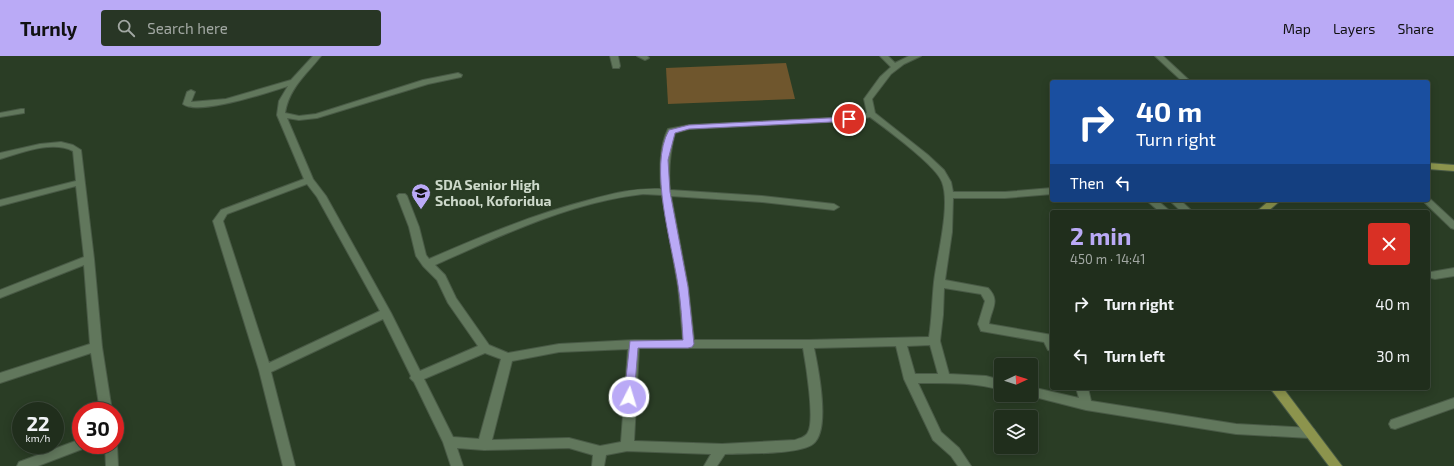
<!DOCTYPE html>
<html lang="en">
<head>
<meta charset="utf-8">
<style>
	body { margin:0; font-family:"Exo 2",sans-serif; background:#283625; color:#f1f3f6; height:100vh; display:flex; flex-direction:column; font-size:15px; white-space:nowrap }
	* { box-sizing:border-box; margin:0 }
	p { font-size:13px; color:#a2a8a3 }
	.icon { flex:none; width:22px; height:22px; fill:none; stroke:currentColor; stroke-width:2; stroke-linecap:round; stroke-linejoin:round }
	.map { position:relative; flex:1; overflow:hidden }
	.details { position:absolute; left:1050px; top:154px; width:380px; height:180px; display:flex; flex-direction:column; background:#202e1c; border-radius:4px; box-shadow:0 2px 10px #0003,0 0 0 1px #3d4a3b }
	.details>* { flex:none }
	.hud { position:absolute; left:1050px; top:24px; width:380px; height:122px; border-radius:4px; box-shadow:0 2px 10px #0003,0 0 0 1px #3d4a3b; background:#1a4fa0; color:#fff; overflow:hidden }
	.needle { width:26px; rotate:87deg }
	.fabs { position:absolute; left:994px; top:302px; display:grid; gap:8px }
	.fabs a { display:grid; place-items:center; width:44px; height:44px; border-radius:4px; background:#202e1c; box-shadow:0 2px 10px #0003,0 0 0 1px #3d4a3b; font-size:20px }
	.speed { position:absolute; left:12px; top:346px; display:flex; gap:8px; font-size:20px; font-weight:700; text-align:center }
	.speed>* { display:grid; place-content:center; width:52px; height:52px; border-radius:50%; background:#202e1c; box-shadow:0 2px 10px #0003,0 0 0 1px #3d4a3b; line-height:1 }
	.speed small { font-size:10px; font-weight:400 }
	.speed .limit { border:6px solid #d22; background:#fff; color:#111 }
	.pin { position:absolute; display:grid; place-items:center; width:34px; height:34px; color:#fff; margin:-17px; border:2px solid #fff; border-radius:50%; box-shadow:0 1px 4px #0007 }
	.me { position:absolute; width:44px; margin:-22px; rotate:5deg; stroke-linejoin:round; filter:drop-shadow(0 0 3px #0008) }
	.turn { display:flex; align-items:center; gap:14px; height:84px; padding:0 20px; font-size:18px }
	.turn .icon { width:52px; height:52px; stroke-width:2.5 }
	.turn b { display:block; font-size:28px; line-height:34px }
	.then { display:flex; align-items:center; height:38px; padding:0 20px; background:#0003; gap:8px; font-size:15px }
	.round { display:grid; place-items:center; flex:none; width:42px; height:42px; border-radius:4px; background:#283625 }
	.head { display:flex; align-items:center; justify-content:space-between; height:68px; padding:0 20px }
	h1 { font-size:24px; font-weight:700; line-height:30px; color:#baaaf6 }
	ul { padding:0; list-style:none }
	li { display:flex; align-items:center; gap:12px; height:52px; padding:0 20px }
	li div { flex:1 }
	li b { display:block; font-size:15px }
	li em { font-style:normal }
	header { display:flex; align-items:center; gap:24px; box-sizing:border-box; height:56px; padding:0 20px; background:#baaaf6; color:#111 }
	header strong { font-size:19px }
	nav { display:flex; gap:22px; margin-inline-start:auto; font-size:14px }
	.search { width:280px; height:36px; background:#283625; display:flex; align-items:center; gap:10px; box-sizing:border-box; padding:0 14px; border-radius:4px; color:#a2a8a3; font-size:15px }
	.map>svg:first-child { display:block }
	.green { fill:#6f562d }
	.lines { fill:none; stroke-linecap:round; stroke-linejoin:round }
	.minor-casing { stroke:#495a46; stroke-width:2 }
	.primary-casing { stroke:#495a46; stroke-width:2 }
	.minor { fill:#61775c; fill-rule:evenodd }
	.primary { fill:#8c944d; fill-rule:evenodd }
	.route { fill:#baaaf6; stroke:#796ea0 }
	.labels { text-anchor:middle; stroke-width:4; stroke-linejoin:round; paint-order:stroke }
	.poi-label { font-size:14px; font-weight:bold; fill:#cdd9ca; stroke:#2a3d25; text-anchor:start }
</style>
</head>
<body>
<header>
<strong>Turnly</strong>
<div class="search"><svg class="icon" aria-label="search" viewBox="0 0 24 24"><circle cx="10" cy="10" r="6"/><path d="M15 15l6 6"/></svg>Search here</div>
<nav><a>Map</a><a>Layers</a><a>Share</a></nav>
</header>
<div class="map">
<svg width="1454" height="410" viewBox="0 0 1454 410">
	<rect width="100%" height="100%" fill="#2a3d25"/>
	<!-- green -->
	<path class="green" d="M786,7L795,43L668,48L666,12Z"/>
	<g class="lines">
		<defs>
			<path id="minor" d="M313,0H321C306,19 289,32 285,57L299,60L316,58L423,24L458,17L462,19L461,21L428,28L317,62L299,64L287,62L313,123L326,140L391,257L420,315L478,290L448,247L437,224L423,210L416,200L409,171L397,140L399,138H405L407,140L419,171L426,199L429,203C482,180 534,158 589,144C615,137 635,132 661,133C660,114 659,91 668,73L689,69L849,61L867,57L864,43L880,21L891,11L880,0H888L895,7L909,0H921L904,8L891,18L872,43L875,57L928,99L944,114L951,126L953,136H1005L1052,132V138L1005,142H953L952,176L945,224L988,232C1001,245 991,253 989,268L1052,279V295L1048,294L1044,286L981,275L978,268L985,245L981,238L944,232L943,259L940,285L949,318L986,320L1001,324V334C974,326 946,327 918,327L941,376L959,392L971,410H958L951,400L933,384L904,323L896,290L814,292C818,311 831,375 813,388C798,399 746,397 725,398L717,410H704L711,398L627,395L606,399L604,410H592L593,399L569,392L484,394L457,392L463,410H451L443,386L414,326L410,322L411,320L383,263L271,316L295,410H283L259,314L213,165L221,154L304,123L277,59L279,45L288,30C270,36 197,60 183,48L187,36L191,34L195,36L191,46L226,43L291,24ZM870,61C885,72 937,110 942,126C951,149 937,200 934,226C932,244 932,263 929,281L808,284H694L688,230L671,140L762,146L834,154L839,151L834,148L762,140L670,134C668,114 670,96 675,77L689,73L849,65ZM307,128L317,141L380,255L269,307L223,165L227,158ZM643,138L662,139L678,230L683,284H634L559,288L508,297L489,289L456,242L445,219L435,209C500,180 571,146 643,138ZM930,289L938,318H915L907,290ZM639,292H803C806,308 815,364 808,376C806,381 800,382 795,384L722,388L634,385ZM628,293L621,386L600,390L569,382L492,384L512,305L559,296ZM485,297L501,303L479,383L453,381L424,323Z
				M610,0H618L620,10L619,12H613Z
				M637,0H647L649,2L645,4Z
				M1155,0H1163L1191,26H1183Z
				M21,53H24V57L0,61V57Z
				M61,86L73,89L81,94L94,203L102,291L112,355H100L91,297L0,327V317L90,288L84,209L0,242V234L84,201L76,130L0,150V144L76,125L73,95C52,84 21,97 0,103V97L40,88Z
				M1428,141L1454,165V173L1451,172L1424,146L1422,144H1428Z
				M1146,144H1157L1171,156H1160Z
				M1169,144H1180L1193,156H1182Z
				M1454,212V220L1435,223L1431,222L1430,219L1431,216Z
				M1031,331L1079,342L1076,332H1088L1091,345L1236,368L1310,372L1314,373L1316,377L1314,381L1310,382L1236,378L1086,354L1027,339H1031Z
				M1454,342V352L1395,373L1391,372L1389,368L1391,364Z
				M81,383V389H87L85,392L38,410H17L19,406Z
				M115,385L117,389L118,410H106L105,389H115Z"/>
			<path id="primary" d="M1428,107L1454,109V115L1428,113Z
				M1270,144H1281L1267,156H1256Z
				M1270,332H1283L1342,410H1329Z"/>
		</defs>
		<!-- minor casing -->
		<use href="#minor" class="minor-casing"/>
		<!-- primary casing -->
		<use href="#primary" class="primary-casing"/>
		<!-- minor -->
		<use href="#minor" class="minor"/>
		<!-- primary -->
		<use href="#primary" class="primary"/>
	</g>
	<!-- route -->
	<path class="route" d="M849,61L852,62V65L689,73L675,77L668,104L670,136L688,231L694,288L692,291L688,292H638L634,341L633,344L629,345L625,344L624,341L630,285L683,284C682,266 681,247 678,229C672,188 648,111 669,74L689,69Z"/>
	<!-- icons -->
	<defs>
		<symbol id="school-pin" viewBox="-11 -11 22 30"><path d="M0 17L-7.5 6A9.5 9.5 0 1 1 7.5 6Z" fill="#baaaf6" stroke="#2a3d25"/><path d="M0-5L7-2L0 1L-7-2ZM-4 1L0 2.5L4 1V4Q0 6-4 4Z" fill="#111"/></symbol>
	</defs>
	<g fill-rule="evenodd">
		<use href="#school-pin" x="410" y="126" width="22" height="30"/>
	</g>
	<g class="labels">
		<!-- poi labels -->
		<g class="poi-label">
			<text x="435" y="134">SDA Senior High<tspan x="435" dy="16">School, Koforidua</tspan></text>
		</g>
	</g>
</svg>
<div class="fabs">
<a><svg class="needle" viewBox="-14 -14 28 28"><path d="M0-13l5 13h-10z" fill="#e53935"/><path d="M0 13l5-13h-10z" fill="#a2a8a3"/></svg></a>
<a><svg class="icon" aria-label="layers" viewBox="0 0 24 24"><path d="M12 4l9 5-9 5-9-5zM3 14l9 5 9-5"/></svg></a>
</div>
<div class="speed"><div>22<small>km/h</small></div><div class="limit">30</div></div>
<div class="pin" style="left:849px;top:63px;background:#d93025"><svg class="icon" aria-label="arrive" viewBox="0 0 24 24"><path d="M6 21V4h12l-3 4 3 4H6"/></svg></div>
<svg class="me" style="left:629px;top:341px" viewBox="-20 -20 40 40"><circle r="17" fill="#baaaf6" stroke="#fff" stroke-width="3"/><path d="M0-11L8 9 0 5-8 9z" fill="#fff"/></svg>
<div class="hud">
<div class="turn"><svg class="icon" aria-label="right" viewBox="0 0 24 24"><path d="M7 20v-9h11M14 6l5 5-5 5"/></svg><div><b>40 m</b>Turn right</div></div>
<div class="then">Then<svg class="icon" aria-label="left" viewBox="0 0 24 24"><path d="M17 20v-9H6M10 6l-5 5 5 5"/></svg></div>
</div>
<section class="details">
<div class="head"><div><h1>2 min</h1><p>450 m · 14:41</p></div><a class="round" style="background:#d93025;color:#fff"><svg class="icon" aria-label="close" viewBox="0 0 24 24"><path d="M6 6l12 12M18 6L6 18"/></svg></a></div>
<ul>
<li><svg class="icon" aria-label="right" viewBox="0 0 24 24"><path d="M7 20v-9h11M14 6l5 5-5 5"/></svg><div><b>Turn right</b></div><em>40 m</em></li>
<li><svg class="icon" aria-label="left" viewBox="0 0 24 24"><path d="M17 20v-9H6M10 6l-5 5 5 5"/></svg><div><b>Turn left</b></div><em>30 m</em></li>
</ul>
</section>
</div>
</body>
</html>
